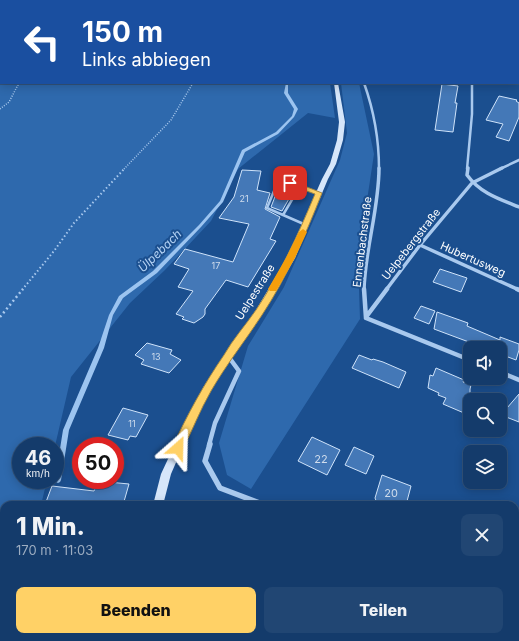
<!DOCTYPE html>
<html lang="de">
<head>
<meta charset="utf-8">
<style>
	body { margin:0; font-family:Inter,sans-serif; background:#214673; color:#f1f3f6; height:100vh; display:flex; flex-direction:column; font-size:15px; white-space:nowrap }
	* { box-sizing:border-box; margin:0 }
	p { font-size:13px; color:#9dadc1 }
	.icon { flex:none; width:22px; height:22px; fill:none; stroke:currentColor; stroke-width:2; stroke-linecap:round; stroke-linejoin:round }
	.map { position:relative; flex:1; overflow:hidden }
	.drawer { position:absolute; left:0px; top:501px; width:519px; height:140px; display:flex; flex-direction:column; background:#143b6b; border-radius:12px 12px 0 0; box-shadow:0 2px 10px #0003,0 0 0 1px #33557e }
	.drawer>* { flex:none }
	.hud { position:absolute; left:0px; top:0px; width:519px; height:84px; box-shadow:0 2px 10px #0003,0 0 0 1px #33557e; background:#1a4fa0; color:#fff; overflow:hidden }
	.controls { position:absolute; left:463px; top:341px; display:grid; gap:8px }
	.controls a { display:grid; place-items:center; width:44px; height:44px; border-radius:8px; background:#143b6b; box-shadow:0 2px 10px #0003,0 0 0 1px #33557e; font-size:20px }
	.speed { position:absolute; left:12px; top:437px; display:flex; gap:8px; font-size:20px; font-weight:700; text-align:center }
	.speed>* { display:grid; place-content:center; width:52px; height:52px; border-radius:50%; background:#143b6b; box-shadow:0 2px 10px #0003,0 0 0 1px #33557e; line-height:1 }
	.speed small { font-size:10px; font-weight:400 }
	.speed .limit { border:6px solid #d22; background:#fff; color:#111 }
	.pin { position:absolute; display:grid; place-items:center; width:34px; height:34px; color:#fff; margin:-17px; border-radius:8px; box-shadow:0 2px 6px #0006 }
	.me { position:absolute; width:44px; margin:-22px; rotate:25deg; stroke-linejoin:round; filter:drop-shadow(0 0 3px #0008) }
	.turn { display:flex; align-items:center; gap:14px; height:84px; padding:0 16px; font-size:18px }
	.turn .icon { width:52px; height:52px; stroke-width:2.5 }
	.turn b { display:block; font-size:28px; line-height:34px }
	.round { display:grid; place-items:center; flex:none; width:42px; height:42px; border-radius:8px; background:#214673 }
	.summary { display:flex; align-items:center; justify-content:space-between; height:68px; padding:0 16px }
	h1 { font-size:24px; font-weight:800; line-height:30px }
	.cta { display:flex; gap:8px; margin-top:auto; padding:8px 16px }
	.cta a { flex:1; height:46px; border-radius:8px; background:#ffd166; color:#111; font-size:16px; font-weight:800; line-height:46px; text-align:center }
	.cta a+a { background:#214673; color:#f1f3f6 }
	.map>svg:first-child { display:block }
	.green { fill:#2e69ad }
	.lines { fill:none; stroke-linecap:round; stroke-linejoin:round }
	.stream { fill:#9cc4f0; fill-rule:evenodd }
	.building { fill:#4478b7; stroke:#cfe3fa }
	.path-far2 { stroke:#a9c9ee; stroke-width:1.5; stroke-dasharray:1 1.5; stroke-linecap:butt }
	.path-far1 { stroke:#a9c9ee; stroke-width:2; stroke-dasharray:1.5 2.5; stroke-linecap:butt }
	.path { stroke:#a9c9ee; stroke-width:2.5; stroke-dasharray:2 3; stroke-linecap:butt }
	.service { stroke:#a9c9ee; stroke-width:2.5 }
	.minor-far3 { stroke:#a9c9ee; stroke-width:2.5 }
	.minor-far2 { stroke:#a9c9ee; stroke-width:3.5 }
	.minor-far1 { stroke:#a9c9ee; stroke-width:4.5 }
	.minor { stroke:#a9c9ee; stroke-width:5.5 }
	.secondary { fill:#d6e6fa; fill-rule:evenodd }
	.route { fill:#ffd166; stroke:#a68842 }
	.slow { fill:#f59e0b }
	.labels { text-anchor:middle; stroke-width:4; stroke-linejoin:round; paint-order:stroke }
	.number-label { font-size:9px; fill:#d0dded }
	.street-label { font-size:11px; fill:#fff; stroke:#1b4f8f }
	.near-number-label { font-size:11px; fill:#d0dded }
	.water-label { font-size:12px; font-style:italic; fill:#b5d3f5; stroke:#1b4f8f }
</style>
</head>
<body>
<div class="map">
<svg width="519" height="641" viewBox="0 0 519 641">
	<rect width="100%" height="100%" fill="#1b4f8f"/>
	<!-- green -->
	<path class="green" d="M0,0H280L1,1V83H330L335,118L308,113L238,169L211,221L165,270L130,303L71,377L55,446H21V480H47L41,505H4V637H10L9,641H0Z
		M341,83H359L374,154L358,260L360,319L251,489L227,475L219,443L248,346L284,287L340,160L347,133Z"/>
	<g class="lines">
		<!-- stream -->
		<path class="stream" d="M284,0H286V1H284Z
			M286,83H288V93L298,109L294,117L278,134L245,152L223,202L201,227L157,273L123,298L113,315L104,348L69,430L61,480L60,482L58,483L56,482L55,480L63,430L98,348L109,315L119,296L153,271L199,225L220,201L242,150L276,132L292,116L294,109L284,93Z"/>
	</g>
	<!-- building -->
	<path class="building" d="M442,84L458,86L455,103H457L453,132L435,130Z
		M499,96L517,100L516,101L519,103V117L509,141L496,137L503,124L486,120Z
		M242,170L261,171L257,190L270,193L265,209L280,217L270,239L276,241L248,287L226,280L205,309V314L203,317L194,323L182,319L184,317L176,314L193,291L178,287L189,269L174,264L185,249L233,262L249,224L219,218L234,197Z
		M276,194L290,197L282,211L271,207Z
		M440,269L467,278L461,292L433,282Z
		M421,306L435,311L429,324L414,318Z
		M437,312L468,323L467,326L500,340V337L519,344V350L516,360L500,354V348H485L434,329Z
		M147,343L172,350L170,354L181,360L169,373L141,364L144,360L135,355Z
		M359,355L372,360L373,359L383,362L406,372L399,388L352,368Z
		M436,368L464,380L463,382L471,385L470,389V413L465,411L464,413L443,404L446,398L438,395L439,393L428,388L430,375L433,376Z
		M519,394V422L501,415Z
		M123,408L148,415L136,437L130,436L128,440L108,435Z
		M312,437L340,450L327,475L298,461Z
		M354,447L374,456L366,474L345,465Z
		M382,475L411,486L406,505H382L377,503L375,498Z
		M98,481L129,484L123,505H71L46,502L52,486L94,491Z"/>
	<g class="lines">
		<!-- path-far2 -->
		<path class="path-far2" d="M0,109L9,102L19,83
			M124,169L171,120L193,83"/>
		<!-- path-far1 -->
		<path class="path-far1" d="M22,290L54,251L74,223L125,168"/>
		<!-- path -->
		<path class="path" d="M0,317L23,289"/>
		<!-- service -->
		<path class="service" d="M283,215L300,186
			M306,225L267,208L279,179L319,193"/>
		<!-- minor-far3 -->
		<path class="minor-far3" d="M364,83C374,111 379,140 379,169
			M467,169L472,114V83
			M500,169L519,160"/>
		<!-- minor-far2 -->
		<path class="minor-far2" d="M468,168L467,175C480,193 499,199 519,207
			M420,245L519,290
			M364,290C365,249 379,209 379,168
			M386,290L420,245L472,183L502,168"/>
		<!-- minor-far1 -->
		<path class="minor-far1" d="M364,289L366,318
			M517,289L519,290
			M366,317L387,289
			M366,318L470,360
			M500,372L519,380
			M209,445L215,423L239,371L228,356"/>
		<!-- minor -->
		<path class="minor" d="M210,444L205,461L220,488L265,505
			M515,610L519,612"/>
		<!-- secondary -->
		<path class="secondary" d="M338,0H342V1H338Z
			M334,83H338L345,122L343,140L336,164L328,179L295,258L262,314L231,358L210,391L188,435L171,474L163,505H153L161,474L181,431L204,386L225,354L256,310L287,258L322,179L330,164L337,140L339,122Z
			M124,637H136V641H124Z"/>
	</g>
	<!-- route -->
	<path class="route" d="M287,181H292L322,193C305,236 287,277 262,315C245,341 226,365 211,391C200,410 192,431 182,451L178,452L174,451L172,448C187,415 204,384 224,355C233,339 245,326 256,310C280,274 298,235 315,194L287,184Z"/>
	<!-- slow -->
	<path class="slow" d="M303,229L307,232L295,258L276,291H270L268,289L286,258L299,232Z"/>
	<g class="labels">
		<!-- number labels -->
		<g class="number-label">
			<text x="244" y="202">21</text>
			<text x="216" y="269">17</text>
			<text x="156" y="360">13</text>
			<text x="132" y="427">11</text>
		</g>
		<!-- street labels -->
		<g class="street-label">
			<text transform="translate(362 242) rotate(-83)" y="4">Ennenbachstraße</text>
			<text transform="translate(411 244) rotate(-52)" y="4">Uelpebergstraße</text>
			<text transform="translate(473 259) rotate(24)" y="4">Hubertusweg</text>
			<text transform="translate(255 292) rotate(-58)" y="4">Uelpestraße</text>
		</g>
		<!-- near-number labels -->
		<g class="near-number-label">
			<text x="321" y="463">22</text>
			<text x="391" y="497">20</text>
		</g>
		<!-- water labels -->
		<g class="water-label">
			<text transform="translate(160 251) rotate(-44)" y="4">Ülpebach</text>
		</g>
	</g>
</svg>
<div class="controls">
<a><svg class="icon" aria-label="sound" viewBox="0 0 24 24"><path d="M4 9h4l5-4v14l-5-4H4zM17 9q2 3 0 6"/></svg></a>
<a><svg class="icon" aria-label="search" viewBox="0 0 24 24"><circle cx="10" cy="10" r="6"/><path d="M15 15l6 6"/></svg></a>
<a><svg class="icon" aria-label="layers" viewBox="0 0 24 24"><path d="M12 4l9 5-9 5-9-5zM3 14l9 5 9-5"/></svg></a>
</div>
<div class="speed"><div>46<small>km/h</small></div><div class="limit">50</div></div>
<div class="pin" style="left:290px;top:183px;background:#d93025"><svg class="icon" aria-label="arrive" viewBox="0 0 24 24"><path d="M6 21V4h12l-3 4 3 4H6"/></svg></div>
<svg class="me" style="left:178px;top:448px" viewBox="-20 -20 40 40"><path d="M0-17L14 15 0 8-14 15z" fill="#ffd166" stroke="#fff" stroke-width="4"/></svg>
<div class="hud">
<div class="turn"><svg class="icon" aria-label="left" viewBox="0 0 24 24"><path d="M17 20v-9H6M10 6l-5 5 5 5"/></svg><div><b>150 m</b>Links abbiegen</div></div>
</div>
<section class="drawer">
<div class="summary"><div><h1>1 Min.</h1><p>170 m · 11:03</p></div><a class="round"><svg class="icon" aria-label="close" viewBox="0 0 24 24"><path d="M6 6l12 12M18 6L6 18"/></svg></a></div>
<div class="cta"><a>Beenden</a><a>Teilen</a></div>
</section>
</div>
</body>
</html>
